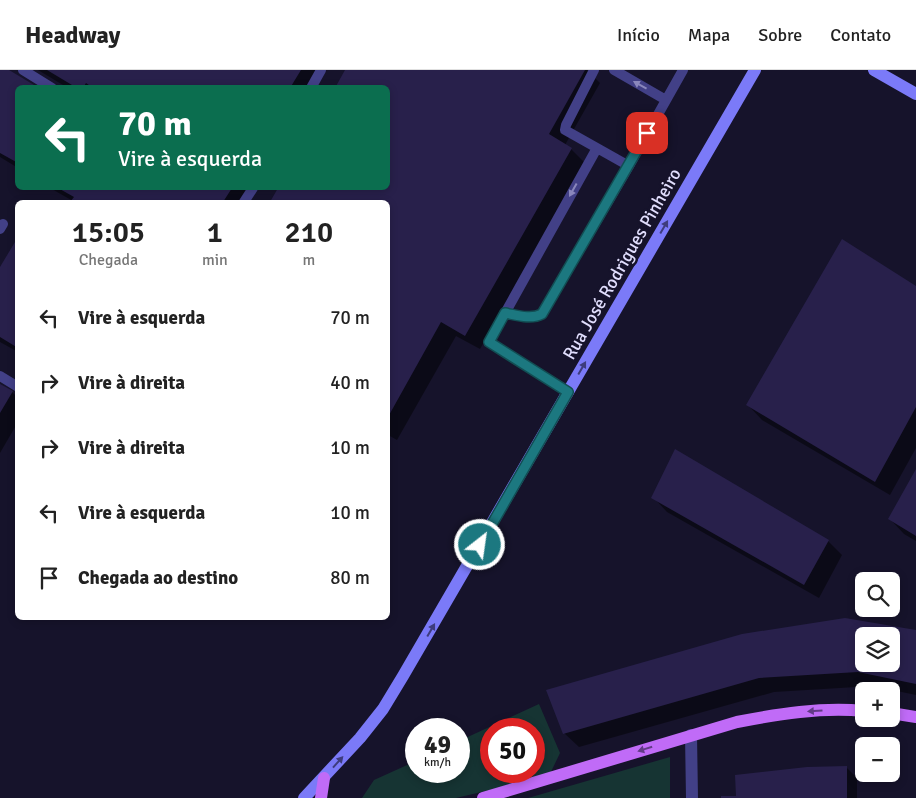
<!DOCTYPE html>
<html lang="pt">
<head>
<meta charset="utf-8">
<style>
	body { margin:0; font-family:Signika,sans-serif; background:#f2f2f2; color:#222; height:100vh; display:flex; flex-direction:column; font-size:19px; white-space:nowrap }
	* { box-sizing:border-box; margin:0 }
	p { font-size:16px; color:#767676 }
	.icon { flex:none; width:28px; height:28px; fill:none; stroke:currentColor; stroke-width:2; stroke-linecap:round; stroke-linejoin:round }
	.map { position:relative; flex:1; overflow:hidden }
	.details { position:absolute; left:15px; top:130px; width:375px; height:420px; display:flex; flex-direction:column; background:#fff; border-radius:8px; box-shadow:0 2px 8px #0003 }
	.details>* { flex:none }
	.banner { position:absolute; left:15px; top:15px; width:375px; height:105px; border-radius:8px; box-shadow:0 2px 8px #0003; background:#0b6e4f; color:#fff; overflow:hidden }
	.fabs { position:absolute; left:855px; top:502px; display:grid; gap:10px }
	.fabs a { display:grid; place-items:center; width:45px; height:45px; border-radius:8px; background:#fff; box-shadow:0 2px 8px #0003; font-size:25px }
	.speed { position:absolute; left:405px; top:648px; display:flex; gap:10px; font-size:25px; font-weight:700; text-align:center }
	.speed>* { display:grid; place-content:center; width:65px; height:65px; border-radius:50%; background:#fff; box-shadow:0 2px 8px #0003; line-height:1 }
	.speed small { font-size:12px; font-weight:400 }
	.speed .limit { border:8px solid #d22; background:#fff; color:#111 }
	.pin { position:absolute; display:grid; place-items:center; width:42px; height:42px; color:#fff; margin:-21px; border-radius:10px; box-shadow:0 2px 8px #0006 }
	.me { position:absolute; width:55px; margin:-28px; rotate:30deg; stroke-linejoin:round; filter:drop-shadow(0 0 4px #0008) }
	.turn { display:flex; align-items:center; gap:18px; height:105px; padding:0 20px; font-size:22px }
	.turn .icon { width:65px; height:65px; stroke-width:2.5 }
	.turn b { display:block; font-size:35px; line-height:42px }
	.eta { display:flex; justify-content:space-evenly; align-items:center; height:85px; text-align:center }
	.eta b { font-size:30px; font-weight:600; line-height:35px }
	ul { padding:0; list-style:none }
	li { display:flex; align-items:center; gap:15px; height:65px; padding:0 20px }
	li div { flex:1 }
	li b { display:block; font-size:19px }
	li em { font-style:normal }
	header { display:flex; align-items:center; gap:30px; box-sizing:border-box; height:70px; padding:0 25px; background:#fff; border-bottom:1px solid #e0e0e0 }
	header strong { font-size:24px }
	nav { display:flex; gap:28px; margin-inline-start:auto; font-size:18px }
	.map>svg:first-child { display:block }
	.green { fill:#163433; fill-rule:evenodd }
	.shadow { fill:#0007; fill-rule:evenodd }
	.building { fill:#28204b; fill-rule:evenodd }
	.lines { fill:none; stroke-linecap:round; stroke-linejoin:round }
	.service { stroke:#424087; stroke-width:10 }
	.tertiary { stroke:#424087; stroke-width:12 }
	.secondary { stroke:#7b7af8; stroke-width:12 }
	.primary { stroke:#c06bf7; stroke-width:12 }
	.oneway { fill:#8a87bc }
	.oneway2 { fill:#3e3c7d }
	.oneway3 { fill:#623b87 }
	.route-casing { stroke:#124e53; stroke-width:12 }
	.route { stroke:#1c7880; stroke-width:9 }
	.labels { text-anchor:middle; stroke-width:5; stroke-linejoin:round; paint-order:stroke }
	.street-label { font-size:18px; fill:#e1defd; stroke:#16132b }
</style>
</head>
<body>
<header>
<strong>Headway</strong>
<nav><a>Início</a><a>Mapa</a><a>Sobre</a><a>Contato</a></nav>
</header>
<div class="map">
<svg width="916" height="728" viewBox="0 0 916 728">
	<rect width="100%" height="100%" fill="#16132b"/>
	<!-- green -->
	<path class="green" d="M539,634L560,683L549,706L456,728H362L374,710L416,691V701H459V671ZM491,659H534V701H491Z
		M670,687V728H528Z"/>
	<!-- shadow -->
	<path class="shadow" d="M0,0H7L18,18V98L0,87Z
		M38,0H324L313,18H68Z
		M347,0H587L600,13L565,75L571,79L586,94L480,279L456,266L397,370L388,365V132H271L280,118H388V18Z
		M50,118H255L246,132H72L73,131Z
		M18,169V282L0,272V199Z
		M916,217V378L890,425L762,350L748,335Z
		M0,315L12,322L18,328V352L0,383Z
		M916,401V471L904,464L890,449Z
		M653,427L828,471L842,485L819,528L667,442Z
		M916,561V625L873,616L774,622L579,677L564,663L742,566ZM864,566H891V594H864Z
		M846,697L857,708V728H722L737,727Z"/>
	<!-- building -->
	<path class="building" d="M0,0H9L39,18H18V93L0,83Z
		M47,0H301L290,18H93L86,13L83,18H77Z
		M345,0H585L549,64L572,78L465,266L441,252L388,347V132H270L278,118H388V18H335Z
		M58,118H232L223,132H70L74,127Z
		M18,167V278L0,267V197Z
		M842,169L916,216V337L875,412L746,335Z
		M0,314L13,321L0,343Z
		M675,379L829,470L804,515L651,428Z
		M916,399V466L888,449Z
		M845,548L916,560V614L858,602L759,608L563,664L546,620L742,564ZM864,566H891V594H864Z
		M847,696V728H721V726H736L735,705L807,697Z"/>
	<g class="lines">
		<!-- service -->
		<path class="service" d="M23,0L52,18
			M594,0L566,55L565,60L629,96
			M614,0L666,30
			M311,18L321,0
			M244,132L253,118
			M0,159L3,154
			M505,243C516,245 531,250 542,244L629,96L683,0
			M0,306L18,317
			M569,322L489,272L597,78"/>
		<!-- tertiary -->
		<path class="tertiary" d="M691,665L692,728"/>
		<!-- secondary -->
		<path class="secondary" d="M874,0L916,24
			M304,728L360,668L383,639L403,606L755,0"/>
		<!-- primary -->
		<path class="primary" d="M891,643L916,647
			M321,728L324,708
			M483,728L737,652C778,644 821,637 864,641"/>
	</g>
	<!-- one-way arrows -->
	<defs><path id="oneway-solid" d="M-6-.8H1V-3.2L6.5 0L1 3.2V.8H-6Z" transform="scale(1.25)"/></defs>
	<g class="oneway">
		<use href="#oneway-solid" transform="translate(640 15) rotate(-151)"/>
		<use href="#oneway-solid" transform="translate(573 120) rotate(119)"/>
	</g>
	<g class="oneway2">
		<use href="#oneway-solid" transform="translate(664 157) rotate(-60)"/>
		<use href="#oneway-solid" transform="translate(582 298) rotate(-60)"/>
		<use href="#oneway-solid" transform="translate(431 560) rotate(-60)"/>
		<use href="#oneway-solid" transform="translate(338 692) rotate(-48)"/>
	</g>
	<g class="oneway3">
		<use href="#oneway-solid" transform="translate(815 641) rotate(176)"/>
		<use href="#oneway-solid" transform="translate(645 679) rotate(163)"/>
	</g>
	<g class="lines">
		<defs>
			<path id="route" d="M480,475L568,322L489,272L505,243C516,245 531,250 542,244L647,63"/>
		</defs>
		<!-- route casing -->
		<use href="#route" class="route-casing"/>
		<!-- route -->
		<use href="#route" class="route"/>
	</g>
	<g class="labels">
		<!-- street labels -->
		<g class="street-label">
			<text transform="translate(622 194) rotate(-60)" y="6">Rua José Rodrigues Pinheiro</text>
		</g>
	</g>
</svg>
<div class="fabs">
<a><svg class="icon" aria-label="search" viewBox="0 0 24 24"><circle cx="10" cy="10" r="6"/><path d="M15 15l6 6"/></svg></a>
<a><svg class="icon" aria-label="layers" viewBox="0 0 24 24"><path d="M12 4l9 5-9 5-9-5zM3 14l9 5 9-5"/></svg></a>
<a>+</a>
<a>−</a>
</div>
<div class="speed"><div>49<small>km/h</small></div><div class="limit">50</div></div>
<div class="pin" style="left:647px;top:63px;background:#d93025"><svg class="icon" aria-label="arrive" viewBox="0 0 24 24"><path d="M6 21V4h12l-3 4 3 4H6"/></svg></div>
<svg class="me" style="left:480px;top:475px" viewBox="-20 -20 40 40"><circle r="17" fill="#1c7880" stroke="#fff" stroke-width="3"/><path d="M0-11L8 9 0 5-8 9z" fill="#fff"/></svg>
<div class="banner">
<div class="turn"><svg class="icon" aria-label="left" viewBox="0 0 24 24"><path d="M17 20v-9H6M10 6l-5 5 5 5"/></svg><div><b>70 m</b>Vire à esquerda</div></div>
</div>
<section class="details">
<div class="eta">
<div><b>15:05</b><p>Chegada</p></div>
<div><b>1</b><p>min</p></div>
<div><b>210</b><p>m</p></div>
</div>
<ul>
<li><svg class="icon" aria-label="left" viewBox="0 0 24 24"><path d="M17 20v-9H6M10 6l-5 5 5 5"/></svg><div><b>Vire à esquerda</b></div><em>70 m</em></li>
<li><svg class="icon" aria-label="right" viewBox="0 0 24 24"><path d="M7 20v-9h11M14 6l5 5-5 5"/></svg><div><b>Vire à direita</b></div><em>40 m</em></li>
<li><svg class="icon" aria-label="right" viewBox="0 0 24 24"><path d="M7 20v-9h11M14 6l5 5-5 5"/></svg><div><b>Vire à direita</b></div><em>10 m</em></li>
<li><svg class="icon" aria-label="left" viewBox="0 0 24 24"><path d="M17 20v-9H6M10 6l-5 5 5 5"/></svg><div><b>Vire à esquerda</b></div><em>10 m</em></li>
<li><svg class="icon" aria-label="arrive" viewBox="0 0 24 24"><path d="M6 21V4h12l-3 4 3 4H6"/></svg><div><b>Chegada ao destino</b></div><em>80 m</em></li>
</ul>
</section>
</div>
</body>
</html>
